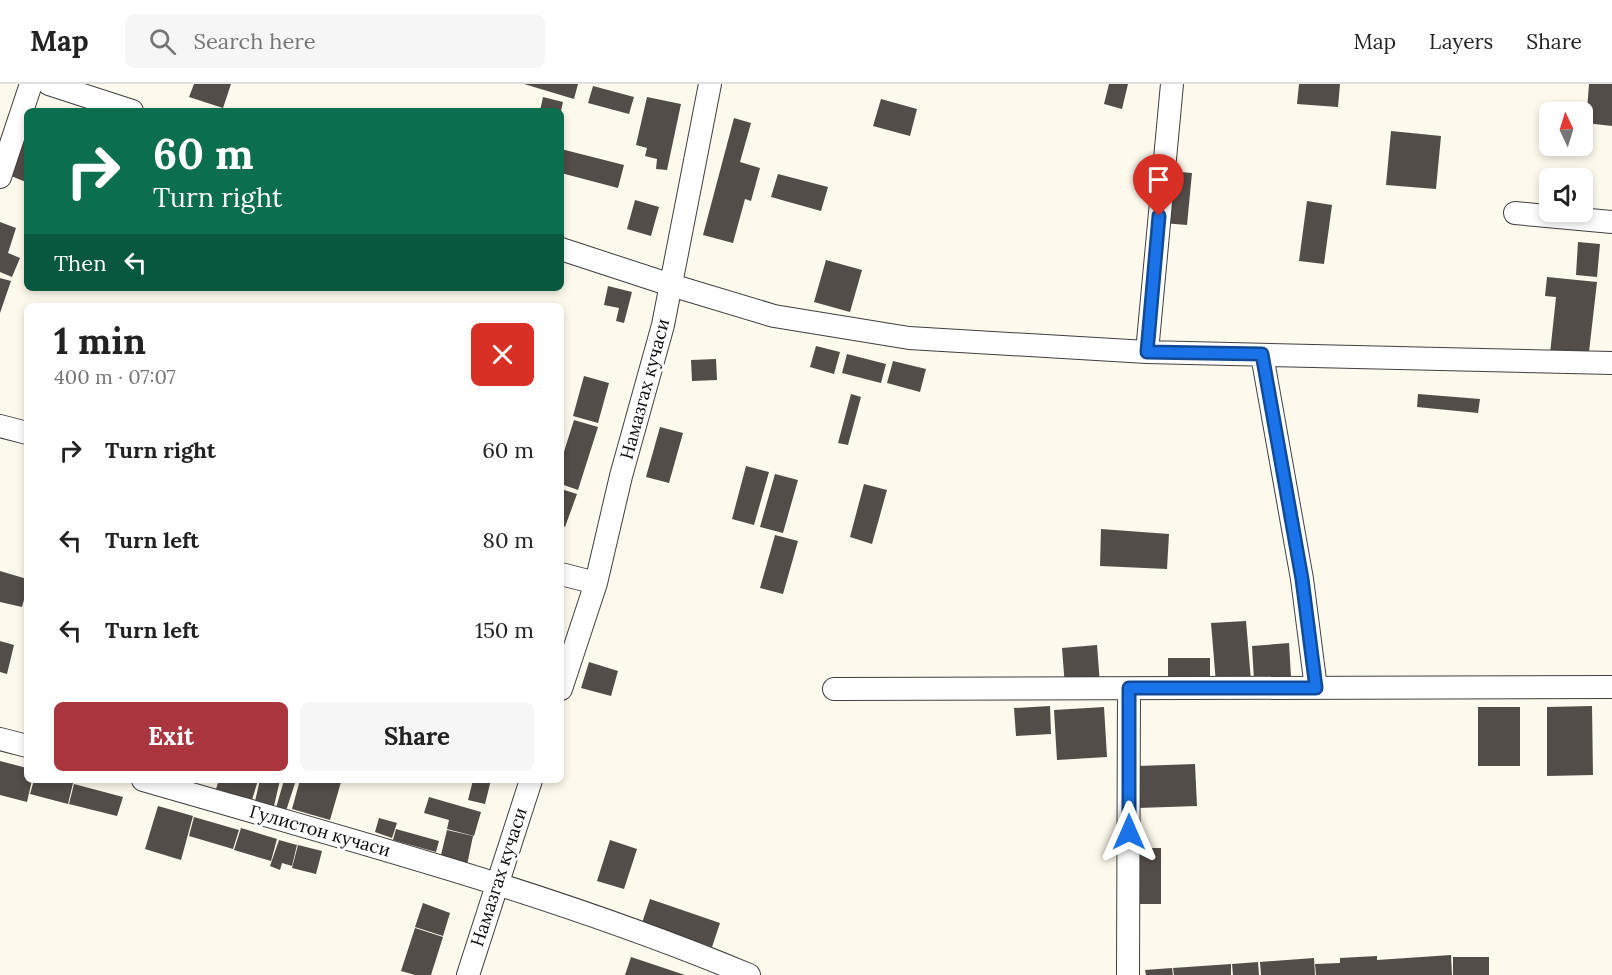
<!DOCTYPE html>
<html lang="en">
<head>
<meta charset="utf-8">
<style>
	body { margin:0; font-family:Lora,serif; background:#f6f6f6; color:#222; height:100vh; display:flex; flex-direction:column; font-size:22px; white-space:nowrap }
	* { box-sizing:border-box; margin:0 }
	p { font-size:20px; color:#767676 }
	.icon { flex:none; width:33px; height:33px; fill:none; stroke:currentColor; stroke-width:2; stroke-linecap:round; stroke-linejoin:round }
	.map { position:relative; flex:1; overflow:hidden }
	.drawer { position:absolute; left:24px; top:219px; width:540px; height:480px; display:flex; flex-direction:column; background:#fff; border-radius:9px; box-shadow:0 3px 9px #0003 }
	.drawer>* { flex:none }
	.guide { position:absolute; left:24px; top:24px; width:540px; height:183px; border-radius:9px; box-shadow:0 3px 9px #0003; background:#0b6e4f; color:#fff; overflow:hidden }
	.needle { width:39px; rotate:356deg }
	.buttons { position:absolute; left:1539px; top:18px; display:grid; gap:12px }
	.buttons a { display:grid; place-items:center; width:54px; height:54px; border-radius:9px; background:#fff; box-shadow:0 3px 9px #0003; font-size:30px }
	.pin { position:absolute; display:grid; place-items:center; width:51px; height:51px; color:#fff; margin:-62px -26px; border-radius:50% 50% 50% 0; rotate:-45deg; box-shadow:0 0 6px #0007 }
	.pin .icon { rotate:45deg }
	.me { position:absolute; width:66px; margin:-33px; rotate:0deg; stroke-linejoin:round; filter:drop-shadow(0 0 4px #0008) }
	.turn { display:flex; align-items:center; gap:21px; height:126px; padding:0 30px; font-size:27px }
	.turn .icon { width:78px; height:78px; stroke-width:2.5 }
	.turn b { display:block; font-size:42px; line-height:51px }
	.then { display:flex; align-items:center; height:57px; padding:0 30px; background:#0003; gap:12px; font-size:22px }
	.round { display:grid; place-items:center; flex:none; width:63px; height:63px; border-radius:9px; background:#f6f6f6 }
	.overview { display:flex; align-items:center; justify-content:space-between; height:102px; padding:0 30px }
	h1 { font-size:36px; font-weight:700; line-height:45px }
	.action { display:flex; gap:12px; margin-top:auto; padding:12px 30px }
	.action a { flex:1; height:69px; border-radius:9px; background:#ab353e; color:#fff; font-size:24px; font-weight:700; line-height:69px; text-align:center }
	.action a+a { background:#f6f6f6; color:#222 }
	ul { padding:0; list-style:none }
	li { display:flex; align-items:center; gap:18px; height:90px; padding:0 30px }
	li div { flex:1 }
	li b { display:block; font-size:22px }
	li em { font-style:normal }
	header { display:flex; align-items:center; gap:36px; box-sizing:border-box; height:84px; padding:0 30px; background:#fff; border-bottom:2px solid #e0e0e0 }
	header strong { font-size:28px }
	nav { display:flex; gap:33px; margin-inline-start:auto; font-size:21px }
	.search { width:420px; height:54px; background:#f6f6f6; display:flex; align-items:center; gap:15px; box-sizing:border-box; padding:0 21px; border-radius:9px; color:#767676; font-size:22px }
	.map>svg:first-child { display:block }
	.building { fill:#534d49 }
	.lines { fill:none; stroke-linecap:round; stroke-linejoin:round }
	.minor-casing { stroke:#3f3f3f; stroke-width:24 }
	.minor { stroke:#fff; stroke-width:22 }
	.route-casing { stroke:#114b97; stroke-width:15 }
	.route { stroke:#1a73e8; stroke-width:10 }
	.labels { text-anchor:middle; stroke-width:6; stroke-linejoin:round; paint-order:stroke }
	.street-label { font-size:18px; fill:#0c0c0c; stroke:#fff }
</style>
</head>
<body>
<header>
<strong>Map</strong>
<div class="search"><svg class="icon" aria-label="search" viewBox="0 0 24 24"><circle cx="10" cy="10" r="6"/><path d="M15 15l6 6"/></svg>Search here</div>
<nav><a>Map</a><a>Layers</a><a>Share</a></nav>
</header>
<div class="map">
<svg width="1612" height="891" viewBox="0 0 1612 891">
	<rect width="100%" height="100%" fill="#fdf9ec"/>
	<!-- building -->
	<path class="building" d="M194,0H231L223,24L189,13Z
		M524,0H578L574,15Z
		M1109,0H1128L1122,25L1104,20Z
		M1299,0H1340L1338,23L1297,20Z
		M1589,0H1612V42L1586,39Z
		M593,2L634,13L629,30L588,19Z
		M543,13L563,18L561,27H540Z
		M647,13L681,20L667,86L656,85L657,75L645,72L647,64L636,61Z
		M881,15L917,25L910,52L873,42Z
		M734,34L751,39L740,78L760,84L751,117L745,115L733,159L703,151Z
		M1391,47L1441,52L1436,105L1386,101Z
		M27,49V95L26,98L11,92Z
		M561,65L624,81L618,104L561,89Z
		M1168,87L1192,89L1187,141L1163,139Z
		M778,90L828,103L821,127L771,113Z
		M635,116L659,123L651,152L627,145Z
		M1307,117L1332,121L1324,180L1299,177Z
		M0,138L16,144L8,169L20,174L12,193L0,188Z
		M1578,158L1600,160L1597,193L1576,191Z
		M826,176L862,186L850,228L814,218Z
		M1547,193L1597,198L1589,268L1564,266L1563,272L1550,270L1556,213L1545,212Z
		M0,194L11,197L0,229Z
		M608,202L632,208L624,239L616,237L619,224L604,221Z
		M816,262L840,268L834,290L810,283Z
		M847,270L886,280L881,299L842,289Z
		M716,275L717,296L692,297L691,276Z
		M893,277L926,285L920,308L887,299Z
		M584,292L609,299L598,339L573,332Z
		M851,310L861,313L848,361L838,359Z
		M1418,310L1480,315L1478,329L1417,323Z
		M574,336L598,343L578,406L561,400V377Z
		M660,343L683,349L669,399L646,393Z
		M746,382L769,388L754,441L732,435Z
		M775,390L798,396L783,449L760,443Z
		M864,400L887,406L872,460L850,453Z
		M561,405L577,410L565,443L561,441Z
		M1101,445L1169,450L1167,485L1100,482Z
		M775,451L798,457L783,510L760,504Z
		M0,487L27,495V505L22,523L0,518Z
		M1246,537L1251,597L1216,599L1211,539Z
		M0,557L14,561L7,590L0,588Z
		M1289,559L1291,593L1254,596L1252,562Z
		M1097,561L1100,601L1065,603L1062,564Z
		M1168,574H1210V600L1168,599Z
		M589,578L618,587L611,612L581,604Z
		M1050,622L1051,650L1016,652L1014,624Z
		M1592,622L1593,691L1547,692V623Z
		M1104,623L1107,673L1057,676L1054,626Z
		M1478,623H1520V682H1478Z
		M0,677L27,684V696H32L27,718L0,711Z
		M1195,680L1197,722L1138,724L1137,682Z
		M34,696H62L73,699L68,720L30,710Z
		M219,696H258L252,716L216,705Z
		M260,696H280L274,722L255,717Z
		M284,696H296L286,727L276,724Z
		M300,696H334L341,698L330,736L292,725Z
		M473,696H491L485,720L468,716Z
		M74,700L123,713L117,732L69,720Z
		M429,713L481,728L474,752L447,745L449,736L424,729Z
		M158,722L193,732L181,776L145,765Z
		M194,733L239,746L233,765L189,752Z
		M379,734L397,739L392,754L375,748Z
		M241,744L277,755L271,777L234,766Z
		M396,745L439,757L436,768L393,756Z
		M447,746L473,752L467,781L440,775Z
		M279,756L297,761L292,782L282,779L280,786L270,782Z
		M610,756L637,765L624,805L597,797Z
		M298,761L322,767L316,790L292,784Z
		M1133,764H1161V820H1133Z
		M650,815L720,839L712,863L642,839Z
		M423,819L450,829L443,852L415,843Z
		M415,844L443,853L431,891H415L401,887Z
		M1451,871L1452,891H1316L1315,880L1340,879V874L1377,872V876Z
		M631,873L685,891H625Z
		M1453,873H1489V891H1453Z
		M1314,874L1315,891H1261L1260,878Z
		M1258,878L1259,891H1233L1232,880Z
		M1231,880V891H1174L1173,884Z
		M1172,884L1173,891H1146L1145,886Z"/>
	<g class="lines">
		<defs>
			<path id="minor" d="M49,0L132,27
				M0,93L31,0
				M1515,129L1612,138
				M561,165L671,201L774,232L909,254L1147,268L1612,279
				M1147,268L1172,0
				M1262,271L1302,495L1316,604
				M0,342L27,349
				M561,490L596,499
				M561,605L596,499L621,392L663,241L710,0
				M834,605L1612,603
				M0,655L27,662
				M143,696C346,755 553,809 749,891
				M468,891L531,696
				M1128,891L1129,605"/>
		</defs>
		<!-- minor casing -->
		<use href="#minor" class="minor-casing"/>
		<!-- minor -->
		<use href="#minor" class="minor"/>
	</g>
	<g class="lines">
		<defs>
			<path id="route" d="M1129,748V604H1316L1302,495L1262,270L1147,268L1159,132"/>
		</defs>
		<!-- route casing -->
		<use href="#route" class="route-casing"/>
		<!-- route -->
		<use href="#route" class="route"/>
	</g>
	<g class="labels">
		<!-- street labels -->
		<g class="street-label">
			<text transform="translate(645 305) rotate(-75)" y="6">Намазгах кучаси</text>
			<text transform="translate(320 747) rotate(16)" y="6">Гулистон кучаси</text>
			<text transform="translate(499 793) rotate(-72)" y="6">Намазгах кучаси</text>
		</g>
	</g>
</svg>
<div class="buttons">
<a><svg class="needle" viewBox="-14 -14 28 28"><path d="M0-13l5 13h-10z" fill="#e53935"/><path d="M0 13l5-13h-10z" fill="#767676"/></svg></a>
<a><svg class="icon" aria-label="sound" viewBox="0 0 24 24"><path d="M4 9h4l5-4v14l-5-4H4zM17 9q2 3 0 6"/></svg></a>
</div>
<div class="pin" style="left:1159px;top:132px;background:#d93025"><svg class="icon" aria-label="arrive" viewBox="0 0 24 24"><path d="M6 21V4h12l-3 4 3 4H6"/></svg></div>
<svg class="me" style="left:1129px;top:748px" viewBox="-20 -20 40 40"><path d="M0-17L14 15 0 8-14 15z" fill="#1a73e8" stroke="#fff" stroke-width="4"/></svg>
<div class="guide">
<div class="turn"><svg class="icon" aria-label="right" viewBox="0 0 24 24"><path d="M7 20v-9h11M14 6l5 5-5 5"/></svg><div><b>60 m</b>Turn right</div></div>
<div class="then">Then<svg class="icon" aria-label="left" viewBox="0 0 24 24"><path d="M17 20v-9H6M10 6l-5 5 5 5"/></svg></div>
</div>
<section class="drawer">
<div class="overview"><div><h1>1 min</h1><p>400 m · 07:07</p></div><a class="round" style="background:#d93025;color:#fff"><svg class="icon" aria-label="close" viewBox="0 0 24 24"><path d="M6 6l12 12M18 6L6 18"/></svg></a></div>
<ul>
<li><svg class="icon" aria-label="right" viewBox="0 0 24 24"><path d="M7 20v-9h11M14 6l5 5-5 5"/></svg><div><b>Turn right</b></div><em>60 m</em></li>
<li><svg class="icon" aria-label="left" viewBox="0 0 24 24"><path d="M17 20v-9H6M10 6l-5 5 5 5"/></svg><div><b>Turn left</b></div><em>80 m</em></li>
<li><svg class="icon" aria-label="left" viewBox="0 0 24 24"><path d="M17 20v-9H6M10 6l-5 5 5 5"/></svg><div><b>Turn left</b></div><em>150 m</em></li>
</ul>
<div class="action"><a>Exit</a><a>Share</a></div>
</section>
</div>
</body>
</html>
